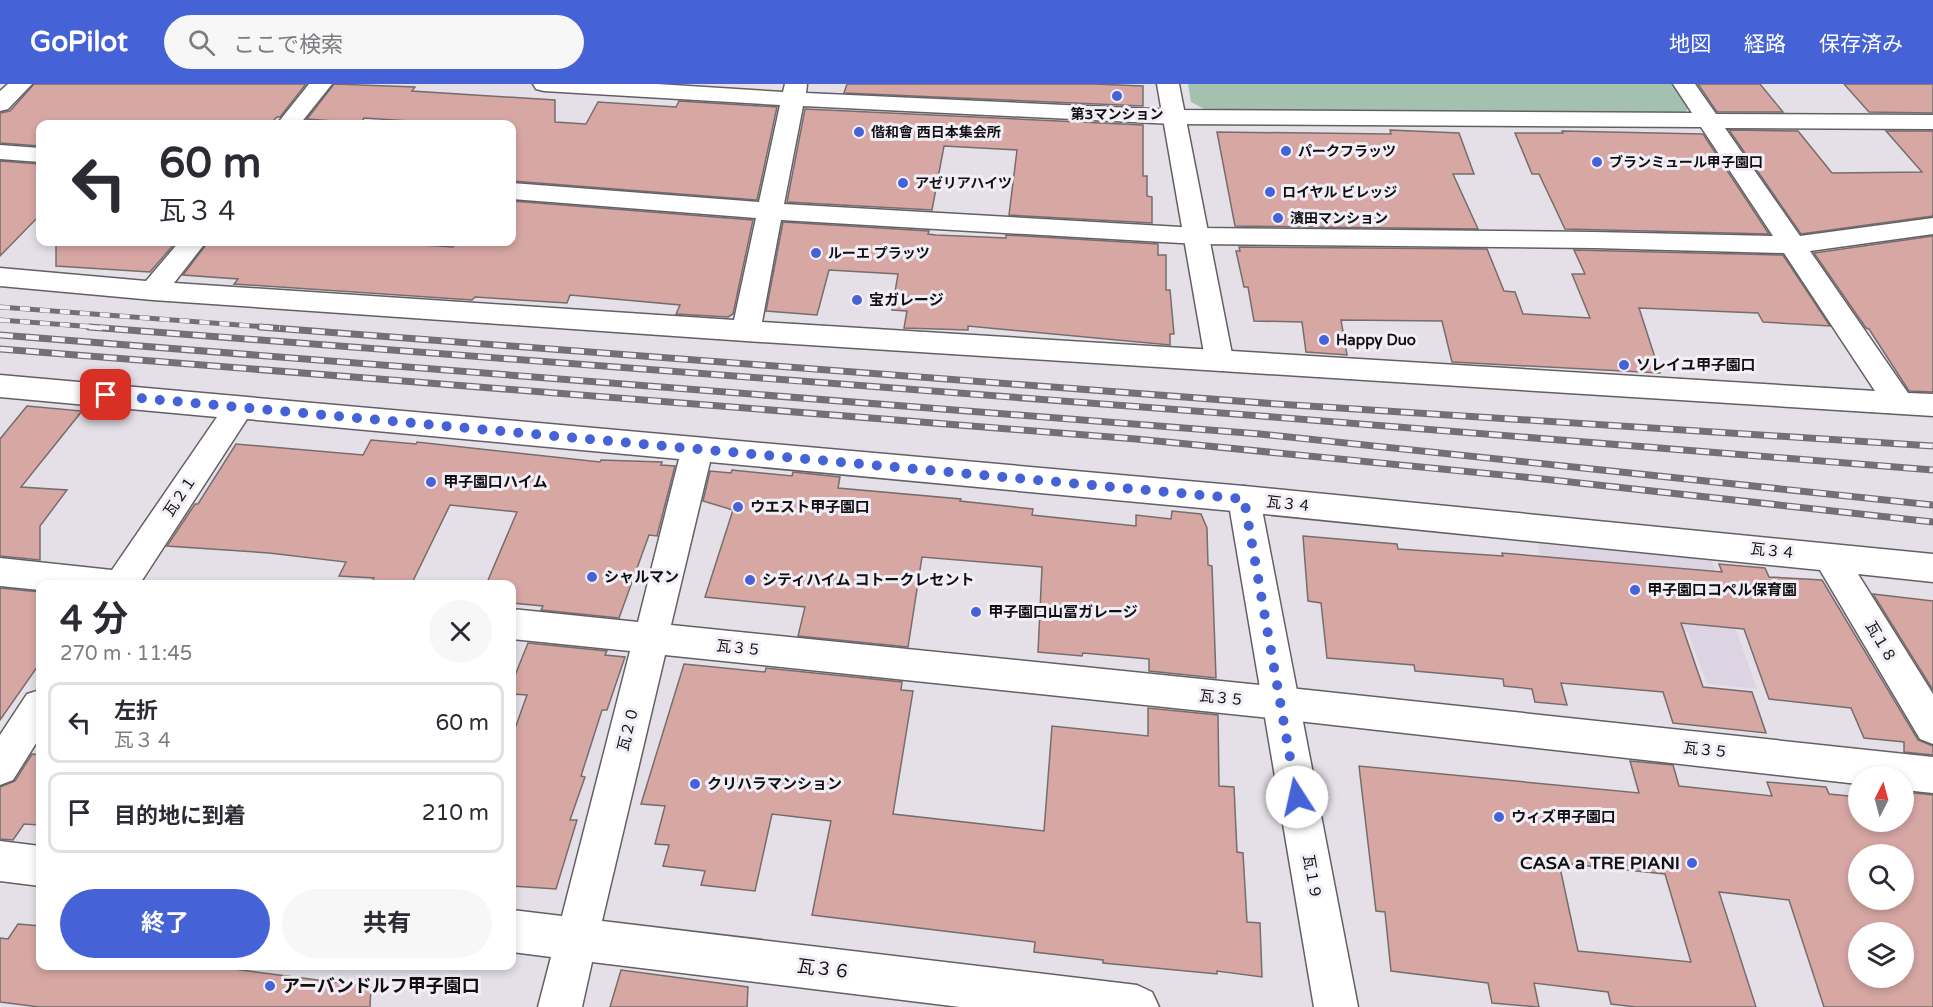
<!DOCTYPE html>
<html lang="ja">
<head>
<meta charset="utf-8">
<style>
	body { margin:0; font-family:"Varela Round","Noto Sans JP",sans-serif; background:#f7f7f7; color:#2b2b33; height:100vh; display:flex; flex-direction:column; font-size:22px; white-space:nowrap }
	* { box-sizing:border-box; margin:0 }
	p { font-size:20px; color:#7c7c81 }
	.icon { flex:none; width:33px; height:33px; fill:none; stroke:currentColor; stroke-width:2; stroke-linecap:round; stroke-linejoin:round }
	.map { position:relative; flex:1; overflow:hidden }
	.sheet { position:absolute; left:36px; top:496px; width:480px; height:390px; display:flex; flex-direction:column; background:#fff; border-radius:12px; box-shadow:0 3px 9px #0003 }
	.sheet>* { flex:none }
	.guide { position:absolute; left:36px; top:36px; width:480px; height:126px; border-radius:12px; box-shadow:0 3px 9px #0003; background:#fff; color:#2b2b33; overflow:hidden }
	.needle { width:39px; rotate:6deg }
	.controls { position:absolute; left:1848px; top:682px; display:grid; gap:12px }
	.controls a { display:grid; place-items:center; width:66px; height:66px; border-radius:50%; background:#fff; box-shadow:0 3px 9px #0003; font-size:30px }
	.pin { position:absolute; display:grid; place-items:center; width:51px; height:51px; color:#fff; margin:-26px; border-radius:12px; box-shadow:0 3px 9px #0006 }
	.me { position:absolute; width:66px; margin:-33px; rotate:350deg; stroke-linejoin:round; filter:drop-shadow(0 0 4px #0008) }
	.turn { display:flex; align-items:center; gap:21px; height:126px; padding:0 24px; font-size:27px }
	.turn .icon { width:78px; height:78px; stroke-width:2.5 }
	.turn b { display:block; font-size:42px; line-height:51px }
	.round { display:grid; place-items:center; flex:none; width:63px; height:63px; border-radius:32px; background:#f7f7f7 }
	.headline { display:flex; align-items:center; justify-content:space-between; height:102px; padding:0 24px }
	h1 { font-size:36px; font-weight:700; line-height:45px }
	.button { display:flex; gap:12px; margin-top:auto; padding:12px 24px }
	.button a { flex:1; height:69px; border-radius:36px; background:#4563d7; color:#fff; font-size:24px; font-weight:700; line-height:69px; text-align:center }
	.button a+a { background:#f7f7f7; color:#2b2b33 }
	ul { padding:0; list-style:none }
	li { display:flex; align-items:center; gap:18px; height:81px; margin:0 12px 9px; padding:0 12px; border:3px solid #e1e1e2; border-radius:12px }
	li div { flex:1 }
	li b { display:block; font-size:22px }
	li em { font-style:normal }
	header { display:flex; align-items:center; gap:36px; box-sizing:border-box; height:84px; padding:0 30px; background:#4563d7; color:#fff }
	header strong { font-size:28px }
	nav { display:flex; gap:33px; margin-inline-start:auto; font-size:21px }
	.search { width:420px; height:54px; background:#f7f7f7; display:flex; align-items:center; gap:15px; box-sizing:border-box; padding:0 21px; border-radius:33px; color:#7c7c81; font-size:22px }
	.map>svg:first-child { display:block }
	.built { fill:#ddd4e3 }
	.green { fill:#a4c1b0 }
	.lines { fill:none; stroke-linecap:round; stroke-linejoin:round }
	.stream { fill:#7d93b5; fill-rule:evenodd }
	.building { fill:#d7a7a4; stroke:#766d6c; stroke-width:1.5; fill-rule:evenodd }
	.minor-casing { stroke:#635f65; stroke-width:3 }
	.tertiary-casing { stroke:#635f65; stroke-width:3 }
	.minor { fill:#fff; fill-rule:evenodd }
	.tertiary { fill:#fff; fill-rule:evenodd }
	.rail-far1-casing { stroke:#737075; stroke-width:5 }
	.rail-casing { stroke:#737075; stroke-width:7 }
	.rail-far1 { stroke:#f2eef5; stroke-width:4; stroke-dasharray:10; stroke-linecap:butt }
	.rail { stroke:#f2eef5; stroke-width:4.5; stroke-dasharray:13; stroke-linecap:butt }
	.route { stroke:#4563d7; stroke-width:10; stroke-dasharray:0 18 }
	.poi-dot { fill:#4563d7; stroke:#f2eef5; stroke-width:2 }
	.labels { text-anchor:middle; stroke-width:6; stroke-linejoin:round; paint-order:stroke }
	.far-poi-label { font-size:14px; font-weight:bold; fill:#110f12; stroke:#f2eef5; text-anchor:start }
	.poi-label { font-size:15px; font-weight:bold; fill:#110f12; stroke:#f2eef5; text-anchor:start }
	.street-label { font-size:15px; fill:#110f12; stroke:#f2eef5 }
	.near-poi-label { font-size:18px; font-weight:bold; fill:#110f12; stroke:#f2eef5; text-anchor:end }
	.near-street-label { font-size:18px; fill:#110f12; stroke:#f2eef5 }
</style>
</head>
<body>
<header>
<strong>GoPilot</strong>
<div class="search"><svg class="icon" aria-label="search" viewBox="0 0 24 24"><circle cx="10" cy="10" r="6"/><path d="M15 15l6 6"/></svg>ここで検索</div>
<nav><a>地図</a><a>経路</a><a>保存済み</a></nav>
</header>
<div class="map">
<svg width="1933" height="923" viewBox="0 0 1933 923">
	<rect width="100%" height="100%" fill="#e5e0e8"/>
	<!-- built -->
	<path class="built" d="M1537,460L1711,475L1757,605L1707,600L1688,548L1557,537Z"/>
	<!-- green -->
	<path class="green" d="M1188,0H1673L1689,24L1683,30L1206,26L1191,18Z"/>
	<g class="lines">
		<!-- stream -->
		<path class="stream" d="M329,0H337L305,40H297Z
			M50,27L57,29L46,40H40V45L0,81V73Z"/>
	</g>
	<!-- building -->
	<path class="building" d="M34,0H306L280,33H277L270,40H40V62L0,59V29L10,27Z
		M334,0L415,3L412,7L555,16V38L586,40L598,18L676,23L679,17L777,23L757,116L512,97V40H455L364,34L361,39L307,35Z
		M847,0H1095L1143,2V22L844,9Z
		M1698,0H1760L1783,28H1717Z
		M1844,0H1933V29L1869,28Z
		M805,25L1143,41V92H1147V112L1152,113V139L1009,131L1017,66L944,62L932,126L787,118Z
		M1390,46L1459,49L1474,90H1453L1478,145L1235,142L1217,48L1391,50Z
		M1729,46L1798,47L1832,89L1922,88L1886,47H1933V132L1801,150Z
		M1562,47L1703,50L1769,150L1565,145L1539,90H1532L1515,49H1563Z
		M0,77L40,80V131L0,172Z
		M512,117L753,136L733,230L728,233L676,230L680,221L570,211L567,219L475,213L472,216L234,200L238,195L183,191L208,158H375L453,163L457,158H512Z
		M783,138L929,147L928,150L936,151L1006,154V151L1158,160V171H1166V206H1170L1174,250H1170V261L968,242V246L904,244L907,227L892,226L898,190L829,186L817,231L766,227Z
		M1933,152V308L1909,307L1869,245L1866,244L1814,169Z
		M56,158H176L150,188L56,182Z
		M1239,163L1487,165L1504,207L1515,208L1523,230L1590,234L1572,190H1585L1574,166L1783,171L1830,242L1763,238L1758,229L1639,224L1660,289L1452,278L1442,237L1341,236L1347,271L1306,268L1302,238L1254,237L1248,203H1244L1236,167H1240Z
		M27,322L82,327L21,403L67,406L40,442V476L0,472V355Z
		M371,356L416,360L417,358L600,378L601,376L662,378L661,381L675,382L657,452L649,451L619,534L541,526L543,522L512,519V501H486L517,428L450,421L411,501H370L374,494L339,492L346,478L269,469L167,462L195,420H198L236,360L363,371Z
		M732,386L792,392L793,388L840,393L838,404L961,415L960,417L1033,425L1032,431L1136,442V431L1171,435L1172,427L1201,430L1207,444L1208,481L1212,482L1216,594L1149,587V575L1083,569L1082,572L1038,568L1042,483L922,473L908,563L798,552L805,523L705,513L733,426L703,417L710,387L731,389Z
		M1303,452L1397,460L1398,465L1503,472L1502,469L1722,488L1719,480L1765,484L1769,493L1822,496L1918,656L1933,662V671L1904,668V658L1864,654L1851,624L1769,615L1744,545L1681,539L1703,603L1752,608L1766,649L1673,639L1663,608L1561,599L1567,621L1535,618L1532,605L1504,602L1503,595L1415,587L1414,581L1327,574L1321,519L1308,517Z
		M0,504L40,508V579L0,636Z
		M1873,510L1933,517V606Z
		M528,559L607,567L605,571L625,573L607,626H602L581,692L585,693L570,736H577L556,805L512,802V653L527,611L512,610V599Z
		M684,580L765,588L766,584L902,598L901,606L913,607L893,730L1044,747L1052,642L1148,652V624L1218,631L1219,702L1234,703L1237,768L1243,769L1247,838L1260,839L1262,893L1217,887V890L1103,879V876L1034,868L1035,858L812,831L831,737L772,730L755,807L701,801L705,787L663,782L669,761L655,760L665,722L641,720Z
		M32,670L40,671V741L24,740L13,756L0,755V703L15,697Z
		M1630,677L1673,681L1679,702L1772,712L1767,698L1826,703L1829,710L1858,713V738H1904V708L1933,711V923H1824L1789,816L1719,808L1756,923H1636L1611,920L1608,908L1534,899L1539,923L1492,919L1488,899L1391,887L1385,828L1376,827L1359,682L1639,709ZM1858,771H1904V816H1858ZM1559,779L1665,790L1691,878L1578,867ZM1858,849H1904V894H1858Z
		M18,840L40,842V882H211L371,903L370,923H39L0,918V854L8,855Z
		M621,886L748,903L747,923H610Z"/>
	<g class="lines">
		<defs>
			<path id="minor" d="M8,0H32L8,25L0,27V7Z
				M309,0H332L300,40H277Z
				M533,0H657L783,8L785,0H807L806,9L1174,26L1692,29L1673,0H1695L1716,30L1933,31V45L1725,44L1800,152L1933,134V150L1810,167L1908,309L1933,310V332L746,257L153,216L0,202V184L146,197L179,158H206L174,199L734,236L756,134L512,115V99L759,118L780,21L544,7L536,5ZM803,22L1174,40L1701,43L1773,152L1594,148L1198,144L784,120ZM781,136L1198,160L1594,164L1784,169L1875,307L762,238Z
				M0,61L40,64V78L0,75Z
				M0,291L1244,402L1933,470V498L1858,490L1933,610V660L1920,655L1820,486L1244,428L710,378L671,541L1280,603L1933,673V709L1904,706V693H1858V700L1280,635L665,571L602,837L1137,901L1152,908L1159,923H960L592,878L582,923H538L551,873L512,868V826L562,832L630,567L512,555V525L638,538L679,375L247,335L139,501H40V506L0,502V474L112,486L217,333L0,313Z
				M40,606V653L13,696L0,701V651L27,610Z
				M0,757L40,762V802L0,797Z"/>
			<path id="tertiary" d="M1157,0H1179L1233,275L1229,282L1219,285L1209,282L1205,275Z
				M1244,402L1255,406L1260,415L1358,923H1314L1228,415L1233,406Z"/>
		</defs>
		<!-- minor casing -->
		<use href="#minor" class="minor-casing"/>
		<!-- tertiary casing -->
		<use href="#tertiary" class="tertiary-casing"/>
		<!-- minor -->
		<use href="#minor" class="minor"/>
		<!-- tertiary -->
		<use href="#tertiary" class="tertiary"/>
		<defs>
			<path id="rail-far1" d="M0,223L280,244
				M0,236L109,244"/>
			<path id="rail" d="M89,243L1261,332L1933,386
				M260,243L1277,320L1933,362
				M0,251L1260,350L1933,421
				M0,265L1136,355L1543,395L1933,438"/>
		</defs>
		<!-- rail-far1 casing -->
		<use href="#rail-far1" class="rail-far1-casing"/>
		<!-- rail casing -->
		<use href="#rail" class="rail-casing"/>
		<!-- rail-far1 -->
		<use href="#rail-far1" class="rail-far1"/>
		<!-- rail -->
		<use href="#rail" class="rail"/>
	</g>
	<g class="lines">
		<!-- route -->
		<path class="route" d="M106,311L1244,415L1297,713"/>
	</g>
	<!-- markers -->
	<g class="poi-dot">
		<circle cx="1117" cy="12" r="6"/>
		<circle cx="859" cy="48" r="6"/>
		<circle cx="1286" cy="67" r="6"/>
		<circle cx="1597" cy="78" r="6"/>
		<circle cx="903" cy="99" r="6"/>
		<circle cx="1270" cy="108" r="6"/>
		<circle cx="1278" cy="134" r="6"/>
		<circle cx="816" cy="169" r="6"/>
		<circle cx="857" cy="216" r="6"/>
		<circle cx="1324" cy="256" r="6"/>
		<circle cx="1624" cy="281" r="6"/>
		<circle cx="431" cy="398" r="6"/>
		<circle cx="738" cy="423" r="6"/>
		<circle cx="592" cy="493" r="6"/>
		<circle cx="750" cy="496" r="6"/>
		<circle cx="1635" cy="506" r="6"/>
		<circle cx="976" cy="528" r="6"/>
		<circle cx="695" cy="700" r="6"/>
		<circle cx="1499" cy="733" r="6"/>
		<circle cx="1692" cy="779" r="6"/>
		<circle cx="270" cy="902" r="6"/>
	</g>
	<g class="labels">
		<!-- far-poi labels -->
		<g class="far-poi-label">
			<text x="1117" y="35" text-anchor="middle">第3マンション</text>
			<text x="871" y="53">偕和會 西日本集会所</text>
			<text x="1298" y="72">パークフラッツ</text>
			<text x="1609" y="83">ブランミュール甲子園口</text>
			<text x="915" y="104">アゼリアハイツ</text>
			<text x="1282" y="113">ロイヤル ビレッジ</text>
			<text x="1290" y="139">濱田マンション</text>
			<text x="828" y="174">ルーエ プラッツ</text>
		</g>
		<!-- poi labels -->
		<g class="poi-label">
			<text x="869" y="221">宝ガレージ</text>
			<text x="1336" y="261">Happy Duo</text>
			<text x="1636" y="286">ソレイユ甲子園口</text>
			<text x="443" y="403">甲子園口ハイム</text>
			<text x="750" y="428">ウエスト甲子園口</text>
			<text x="604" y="498">シャルマン</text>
			<text x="762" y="501">シティハイム コトークレセント</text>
			<text x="1647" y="511">甲子園口コペル保育園</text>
			<text x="988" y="533">甲子園口山冨ガレージ</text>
			<text x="707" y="705">クリハラマンション</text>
			<text x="1511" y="738">ウィズ甲子園口</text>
		</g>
		<!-- street labels -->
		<g class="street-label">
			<text transform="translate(180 412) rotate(-56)" y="5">瓦２１</text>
			<text transform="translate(1289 420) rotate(6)" y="5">瓦３４</text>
			<text transform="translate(1773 467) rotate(6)" y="5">瓦３４</text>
			<text transform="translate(1881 558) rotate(59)" y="5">瓦１８</text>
			<text transform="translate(739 564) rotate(6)" y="5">瓦３５</text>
			<text transform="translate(1222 614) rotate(6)" y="5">瓦３５</text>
			<text transform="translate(628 645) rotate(-76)" y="5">瓦２０</text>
			<text transform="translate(1706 666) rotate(6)" y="5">瓦３５</text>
			<text transform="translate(1312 793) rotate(80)" y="5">瓦１９</text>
		</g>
		<!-- near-poi labels -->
		<g class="near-poi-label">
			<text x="1680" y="785">CASA a TRE PIANI</text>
			<text x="282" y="908" text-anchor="start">アーバンドルフ甲子園口</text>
		</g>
		<!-- near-street labels -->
		<g class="near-street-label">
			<text transform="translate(824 885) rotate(7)" y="6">瓦３６</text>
		</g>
	</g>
</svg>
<div class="controls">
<a><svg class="needle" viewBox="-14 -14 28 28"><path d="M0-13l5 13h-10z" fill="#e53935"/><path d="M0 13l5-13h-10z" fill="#7c7c81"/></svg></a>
<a><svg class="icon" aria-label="search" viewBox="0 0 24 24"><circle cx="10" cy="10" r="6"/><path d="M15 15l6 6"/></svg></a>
<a><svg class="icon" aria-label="layers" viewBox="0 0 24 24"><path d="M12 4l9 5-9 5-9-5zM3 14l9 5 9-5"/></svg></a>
</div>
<div class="pin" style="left:106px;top:311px;background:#d93025"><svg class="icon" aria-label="arrive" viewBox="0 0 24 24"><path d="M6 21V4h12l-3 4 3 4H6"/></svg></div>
<svg class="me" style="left:1297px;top:713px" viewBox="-20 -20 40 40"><circle r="19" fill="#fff"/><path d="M0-13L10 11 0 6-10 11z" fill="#4563d7"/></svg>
<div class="guide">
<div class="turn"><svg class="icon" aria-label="left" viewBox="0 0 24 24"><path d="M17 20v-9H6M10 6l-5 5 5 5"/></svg><div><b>60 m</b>瓦３４</div></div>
</div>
<section class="sheet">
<div class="headline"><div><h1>4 分</h1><p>270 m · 11:45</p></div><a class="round"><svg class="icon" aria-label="close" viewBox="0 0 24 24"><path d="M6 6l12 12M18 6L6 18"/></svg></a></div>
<ul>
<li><svg class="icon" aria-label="left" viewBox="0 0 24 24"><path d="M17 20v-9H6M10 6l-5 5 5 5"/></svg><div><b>左折</b><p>瓦３４</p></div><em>60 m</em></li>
<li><svg class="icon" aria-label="arrive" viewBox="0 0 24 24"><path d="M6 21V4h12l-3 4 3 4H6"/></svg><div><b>目的地に到着</b></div><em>210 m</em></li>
</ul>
<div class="button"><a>終了</a><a>共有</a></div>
</section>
</div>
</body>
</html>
